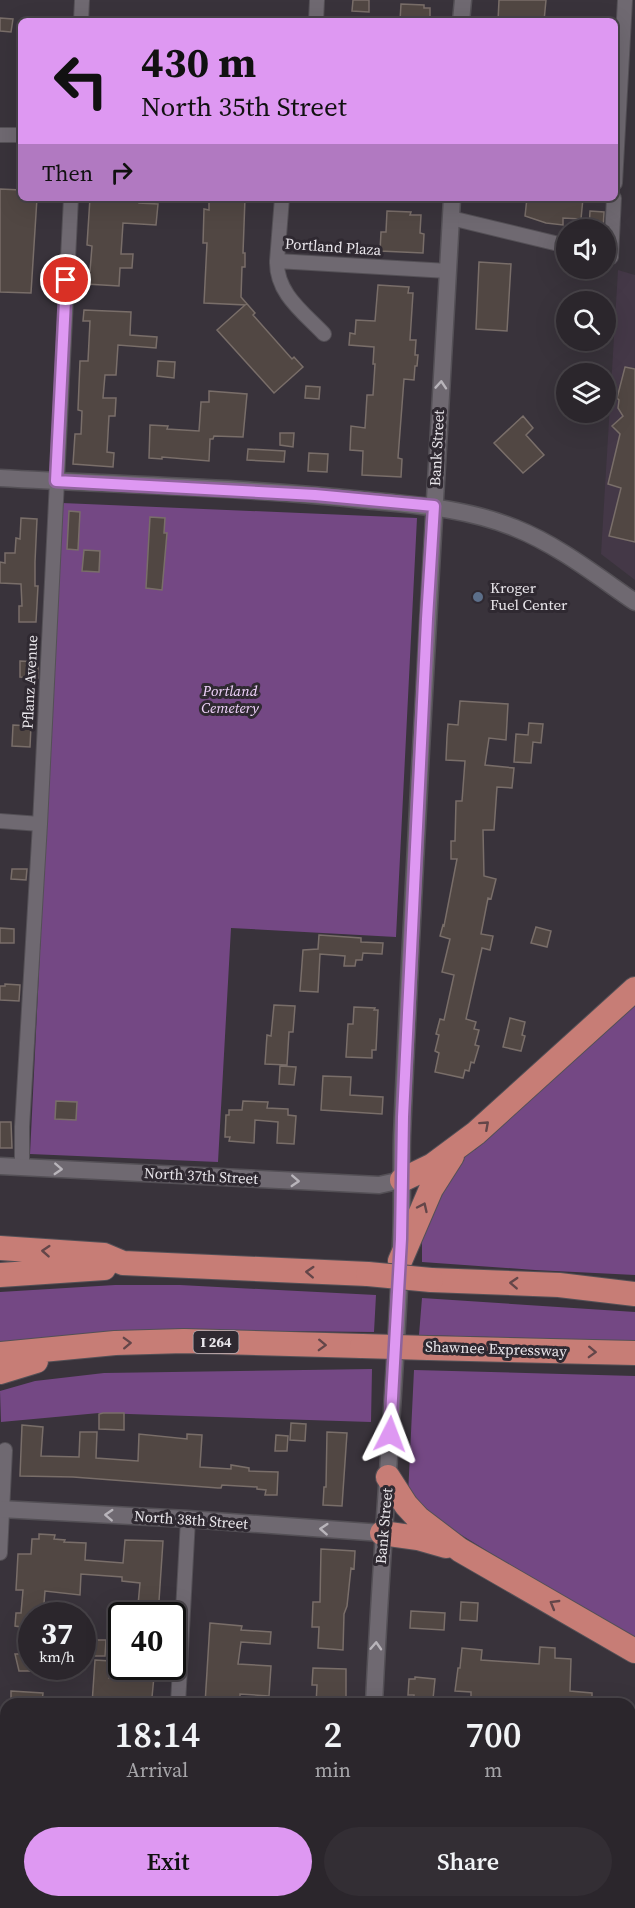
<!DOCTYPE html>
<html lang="en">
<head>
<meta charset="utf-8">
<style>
	body { margin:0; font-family:"Source Serif 4",serif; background:#332e34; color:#f1f3f6; height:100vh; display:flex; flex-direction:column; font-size:22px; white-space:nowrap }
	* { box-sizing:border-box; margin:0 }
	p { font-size:20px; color:#a6a5a9 }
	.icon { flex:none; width:33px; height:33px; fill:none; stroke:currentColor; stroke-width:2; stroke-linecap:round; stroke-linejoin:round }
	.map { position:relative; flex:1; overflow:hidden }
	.side { position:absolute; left:0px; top:1698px; width:636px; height:210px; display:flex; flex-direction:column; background:#2b262c; border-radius:18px 18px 0 0; box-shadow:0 6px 24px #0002,0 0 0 2px #474348 }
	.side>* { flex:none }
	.top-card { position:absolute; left:18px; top:18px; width:600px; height:183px; border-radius:9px; box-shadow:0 6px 24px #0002,0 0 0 2px #474348; background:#de98f2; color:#111; overflow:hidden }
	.controls { position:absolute; left:556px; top:219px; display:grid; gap:12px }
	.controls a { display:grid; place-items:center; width:60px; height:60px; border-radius:50%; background:#2b262c; box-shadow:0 6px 24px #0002,0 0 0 2px #474348; font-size:30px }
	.speed { position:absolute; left:18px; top:1602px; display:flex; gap:12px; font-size:30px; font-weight:700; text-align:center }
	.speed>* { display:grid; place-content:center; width:78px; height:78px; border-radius:50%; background:#2b262c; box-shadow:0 6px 24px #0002,0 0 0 2px #474348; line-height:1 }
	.speed small { font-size:15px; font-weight:400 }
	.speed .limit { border:3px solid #111; border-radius:9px; background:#fff; color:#111 }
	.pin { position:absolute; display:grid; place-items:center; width:51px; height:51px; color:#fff; margin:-26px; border:3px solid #fff; border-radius:50%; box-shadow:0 2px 6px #0007 }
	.me { position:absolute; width:66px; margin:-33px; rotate:3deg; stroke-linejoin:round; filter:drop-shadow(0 0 4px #0008) }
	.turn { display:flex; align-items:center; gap:21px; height:126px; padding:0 24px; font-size:27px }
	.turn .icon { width:78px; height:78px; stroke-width:2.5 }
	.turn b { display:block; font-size:42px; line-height:51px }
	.then { display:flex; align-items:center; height:57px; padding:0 24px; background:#0003; gap:12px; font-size:22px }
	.eta { display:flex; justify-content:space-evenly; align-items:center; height:102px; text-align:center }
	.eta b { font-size:36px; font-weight:600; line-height:42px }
	.primary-button { display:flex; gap:12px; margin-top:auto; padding:12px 24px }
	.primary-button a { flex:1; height:69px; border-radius:36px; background:#de98f2; color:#111; font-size:24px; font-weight:600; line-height:69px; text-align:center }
	.primary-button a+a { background:#332e34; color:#f1f3f6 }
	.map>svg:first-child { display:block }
	.industrial { fill:#443847 }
	.green { fill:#744884 }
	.building { fill:#514743; stroke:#796e69; stroke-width:1.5 }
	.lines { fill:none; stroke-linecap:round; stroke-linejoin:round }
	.minor-casing { stroke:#545056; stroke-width:16 }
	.tertiary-casing { stroke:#545056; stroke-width:19 }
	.motorway-casing { stroke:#545056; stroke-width:26 }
	.minor { stroke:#6f6971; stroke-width:14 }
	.tertiary { stroke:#6f6971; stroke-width:16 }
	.motorway { stroke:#c77d76; stroke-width:24 }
	.motorway-bridge-casing { stroke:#545056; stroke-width:26; stroke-linecap:butt }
	.motorway-bridge { stroke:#c77d76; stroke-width:24 }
	.oneway { stroke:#b8b4ba }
	.oneway2 { stroke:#644649 }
	.route-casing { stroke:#90639d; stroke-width:15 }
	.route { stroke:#de98f2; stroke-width:10 }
	.service-dot { fill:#5c6f8a; stroke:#2f2931; stroke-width:2 }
	.labels { text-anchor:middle; stroke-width:6; stroke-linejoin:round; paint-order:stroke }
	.shield { fill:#2f2931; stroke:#b1adb3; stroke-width:1.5 }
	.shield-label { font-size:14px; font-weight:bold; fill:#e9e6eb }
	.street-label { font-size:15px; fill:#e9e6eb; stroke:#2f2931 }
	.poi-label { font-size:15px; fill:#e9e6eb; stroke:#2f2931; text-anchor:start }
	.park-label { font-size:15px; font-style:italic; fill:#f1d4fc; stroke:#2f2931 }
</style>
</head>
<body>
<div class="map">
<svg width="635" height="1908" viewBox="0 0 635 1908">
	<rect width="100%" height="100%" fill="#39333b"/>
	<!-- industrial -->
	<path class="industrial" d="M618,270L635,275V580L601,554Z"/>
	<!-- green -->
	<path class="green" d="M62,503L417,518L396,937L231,928L218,1162L30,1154Z
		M635,1003V1275L535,1270L422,1262V1236L443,1180L472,1148L475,1150Z
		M115,1285H180L376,1295L374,1332L192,1330L0,1345V1292Z
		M422,1298L635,1312V1341L419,1335Z
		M372,1369L371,1422L99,1413L1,1422L0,1391L35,1381L104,1373Z
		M414,1370L635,1376V1642L445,1525L408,1495Z"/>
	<!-- building -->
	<path class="building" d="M353,0H369V12L352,11Z
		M499,0H546L544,21H498Z
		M401,4L424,5V8H430V21H400Z
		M0,18L13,19L11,32L0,31Z
		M0,189L21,190V198H37L31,293L0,292Z
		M90,198H120V200L139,201V203L158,204L156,225L123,223L121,254H133L132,268H120L119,286L86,284V271H90L92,246L87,245Z
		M209,198H245L243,253H245V267H242L241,297L255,313L253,315L292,359L294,357L303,367L274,393L217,330L245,305L204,303L207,243H203L204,209L209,210Z
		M527,198H583L581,219L563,218V225L546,223L525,216Z
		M387,211L411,212L410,215H421L420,233L424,234L423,253L380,251L381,232H386Z
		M590,211L604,212L603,230H589Z
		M479,262L511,264L507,331L476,329Z
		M378,285L409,287L408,293H413L410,340H416L415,355H418L417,366H415L414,380L404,379L398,458L402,459L401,477L362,475L363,451L350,450L351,426L365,428L367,395H373L375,364H373L374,347L349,345L350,333L355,334L356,320L375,321Z
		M84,310L131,312L130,335L157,337L156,348L118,345L116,375H105L103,398H116L115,416H109L107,452L114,453L113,467L73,464L75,434H81L82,411L78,410L80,361H88L90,321H83Z
		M158,361L175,362L174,378L157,376Z
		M625,367L635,369V542L609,536L621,488L608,484L620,434L612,426L623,416L618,408L619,400L617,398Z
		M306,386L320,387L319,399L305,398Z
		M209,391L247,394L243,437L214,436L213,439H210L209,461L162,457V459L149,458L150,425L168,426L167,429L199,431L201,402H209Z
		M523,416L533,428L526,435L544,455L523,473L494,443Z
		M280,433H294L293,447L280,445Z
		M248,449L285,451L284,462L247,460Z
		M309,453L328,454L327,472L308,471Z
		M69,511L80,512L78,550L67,549Z
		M150,517L165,518L164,533H167L162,590L146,588Z
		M21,518L37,519L35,562V586H38L36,622H19V606H22L21,584L0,583V562L5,563V553H15L16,538L20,539Z
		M84,550L100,551L99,572L82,571Z
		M20,661L38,662V678L20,677Z
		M460,701L508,704L506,740L489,738L485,765L514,768L512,788L497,787L494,830H483L484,876L496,879L491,899L488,898L481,934L493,936L490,950L482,948L466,1019L476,1022L474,1029L479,1030L475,1045L479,1046L474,1063L471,1062L469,1071L465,1070L463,1078L435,1072L439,1053L435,1051L439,1035L436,1034L440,1019L444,1020L454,975L442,972L450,939L440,936L443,925L444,926L457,859H451V841H455L456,801H462L465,761L446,760L447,737L448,724L458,725Z
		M529,723L543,724L541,743L533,742L531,763L514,762L516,734L528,735Z
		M13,725L31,726L30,747L12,746Z
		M12,869H27L26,880L11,879Z
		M536,927L551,931L547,947L531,943Z
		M0,928L14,929V943H0Z
		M319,935L361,938V942L383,943L382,954L363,953L362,960H356L355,966H344L345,956L320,954L318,992L300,991L303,950L318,949Z
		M5,984L20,985L19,1001L0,1000V986H5Z
		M274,1005L295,1006L293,1032H289L287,1065L265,1064L267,1035L271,1036Z
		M354,1007L375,1008L374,1010H378L376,1050H372V1058L346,1057L348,1024H353Z
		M510,1018L525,1022L522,1035L525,1036L521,1051L503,1047Z
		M280,1066L296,1067L294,1085L279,1084Z
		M323,1076L351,1077L350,1095L383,1097L382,1114L321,1110Z
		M56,1101L77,1102L76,1120L55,1119Z
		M243,1101L268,1102L267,1108L288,1109V1115L296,1116L294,1144L277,1143L278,1122L255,1120L254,1143L229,1141L230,1137H225L226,1115H229V1110H242Z
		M0,1122H11L12,1148H0Z
		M103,1413H124V1430L99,1429V1414Z
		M291,1423L306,1424L305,1441L290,1440Z
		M22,1425L43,1427L41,1456L79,1457L80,1432H97L96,1458L138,1461L139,1434L187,1439V1434L202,1435L200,1467L231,1469V1465L249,1468V1471L278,1472L277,1495H265L266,1490L257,1489V1487L222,1485L221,1488H218L73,1477L20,1476Z
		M327,1432L347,1433L342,1506L323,1505L324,1487H326Z
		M276,1435L288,1436L287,1451H275Z
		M39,1534L55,1535L54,1539L65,1540L64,1542L86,1543L85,1560L123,1563L125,1540L163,1541L158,1616H137L140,1583L122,1581V1577L81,1574L80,1595L45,1591L43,1616H32V1671H19L15,1654H19L21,1627L15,1626L16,1613H21L23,1590H16L18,1554H31L32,1539H39Z
		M321,1549L355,1551L354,1569L351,1568L347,1606L344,1614L343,1650L318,1648L319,1627H312L313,1602H320Z
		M461,1602L478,1603L477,1621L460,1620Z
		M411,1611L445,1613L444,1630L410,1628Z
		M210,1623L242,1626L241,1630L271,1632L270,1644L241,1642L238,1664L271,1666L269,1696L240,1694V1702H233V1704H205Z
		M92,1640H106L105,1656H91Z
		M540,1647L555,1648V1658L571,1659L570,1691L592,1693V1704H531L532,1699L494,1697V1701L471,1700V1692L455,1691L458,1668H460L462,1648L482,1650L481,1660L539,1664Z
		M95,1660L111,1661L109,1678L131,1679L132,1666H155L152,1697H148V1704H92Z
		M313,1668L346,1669V1704H316L317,1685H312Z
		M415,1677L435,1679L433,1699L414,1698V1695H408L409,1679H415Z
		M11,1691L43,1693L42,1704H11Z"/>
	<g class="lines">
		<defs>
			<path id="minor" d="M81,21L82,0
				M316,21L317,0
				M0,135H21
				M615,183L625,0
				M282,198L277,261L448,271
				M451,218L567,246
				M606,256L611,257L614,198
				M277,261C276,293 303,312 324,334
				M0,821L40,824
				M22,1167V1127L40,824L71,198
				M0,1553L5,1450
				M178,1704L188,1519
				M0,1850L6,1851
				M167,1908L168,1902"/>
			<path id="tertiary" d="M461,21L463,0
				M0,478C121,485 243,487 364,500C415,505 466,508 515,528C558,545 597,576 635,602
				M0,1166L379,1185L402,1180
				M0,1509L188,1519L382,1533
				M374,1704C381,1550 395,1397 401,1243C403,1207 401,1172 402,1136C415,823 435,511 452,198
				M630,1766L635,1767
				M363,1908L364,1902"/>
			<path id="motorway" d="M402,1180L433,1165L476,1133L635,989
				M0,1248L104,1255L123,1263L368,1274
				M400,1261L431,1189L452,1156
				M0,1275L104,1268
				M431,1280L559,1285L635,1294
				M428,1348L635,1353
				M0,1354L115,1343L184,1341L362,1346
				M0,1372L36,1361
				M388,1477L406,1505L418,1518L460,1550L635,1651
				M382,1533L418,1538L446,1546"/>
		</defs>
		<!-- minor casing -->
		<use href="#minor" class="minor-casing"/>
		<!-- tertiary casing -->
		<use href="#tertiary" class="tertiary-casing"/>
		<!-- motorway casing -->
		<use href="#motorway" class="motorway-casing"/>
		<!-- minor -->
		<use href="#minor" class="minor"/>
		<!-- tertiary -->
		<use href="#tertiary" class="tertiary"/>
		<!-- motorway -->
		<use href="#motorway" class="motorway"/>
		<defs>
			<path id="motorway-bridge" d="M368,1274L431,1280
				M362,1346L428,1348"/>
		</defs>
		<!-- motorway-bridge casing -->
		<use href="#motorway-bridge" class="motorway-bridge-casing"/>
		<!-- motorway-bridge -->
		<use href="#motorway-bridge" class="motorway-bridge"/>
	</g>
	<!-- one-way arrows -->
	<defs><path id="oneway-chevron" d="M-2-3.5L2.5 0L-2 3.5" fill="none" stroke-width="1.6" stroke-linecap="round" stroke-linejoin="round" transform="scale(1.5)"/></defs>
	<g class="oneway">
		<use href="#oneway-chevron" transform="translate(441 385) rotate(-86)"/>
		<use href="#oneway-chevron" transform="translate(58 1169) rotate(3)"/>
		<use href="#oneway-chevron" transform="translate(295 1181) rotate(3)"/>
		<use href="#oneway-chevron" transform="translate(109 1515) rotate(-177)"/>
		<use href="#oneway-chevron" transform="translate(324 1529) rotate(-176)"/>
		<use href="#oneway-chevron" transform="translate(376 1646) rotate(-87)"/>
	</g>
	<g class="oneway2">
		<use href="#oneway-chevron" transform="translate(485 1125) rotate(-42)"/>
		<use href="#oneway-chevron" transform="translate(423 1207) rotate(-65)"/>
		<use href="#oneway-chevron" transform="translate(46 1251) rotate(-176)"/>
		<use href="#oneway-chevron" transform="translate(310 1272) rotate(-177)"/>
		<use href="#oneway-chevron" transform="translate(514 1283) rotate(-177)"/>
		<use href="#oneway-chevron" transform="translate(127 1343) rotate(-2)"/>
		<use href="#oneway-chevron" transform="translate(322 1345) rotate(2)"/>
		<use href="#oneway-chevron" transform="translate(592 1352) rotate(2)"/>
		<use href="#oneway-chevron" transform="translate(554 1604) rotate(-150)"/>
	</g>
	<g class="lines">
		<defs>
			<path id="route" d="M66,280L56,481L315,495L434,506L427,619L403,1117L401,1239L390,1434"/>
		</defs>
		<!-- route casing -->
		<use href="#route" class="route-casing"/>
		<!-- route -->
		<use href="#route" class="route"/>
	</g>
	<!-- markers -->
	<circle class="service-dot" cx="478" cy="597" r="6"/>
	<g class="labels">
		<!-- shield labels -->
		<rect class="shield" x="193.5" y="1331" width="45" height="22" rx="4.5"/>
		<g class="shield-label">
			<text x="216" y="1347">I 264</text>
		</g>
		<!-- street labels -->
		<g class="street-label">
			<text transform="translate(333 247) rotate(4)" y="5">Portland Plaza</text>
			<text transform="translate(437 448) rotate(-87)" y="5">Bank Street</text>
			<text transform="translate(30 682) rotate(-87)" y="5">Pflanz Avenue</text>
			<text transform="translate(201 1176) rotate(3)" y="5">North 37th Street</text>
			<text transform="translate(496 1349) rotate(2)" y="5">Shawnee Expressway</text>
			<text transform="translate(191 1520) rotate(4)" y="5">North 38th Street</text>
			<text transform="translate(384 1526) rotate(-85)" y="5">Bank Street</text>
		</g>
		<!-- poi labels -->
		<g class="poi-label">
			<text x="490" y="593">Kroger<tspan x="490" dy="17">Fuel Center</tspan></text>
		</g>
		<!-- park labels -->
		<g class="park-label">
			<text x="230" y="696">Portland<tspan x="230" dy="17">Cemetery</tspan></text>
		</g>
	</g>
</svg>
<div class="controls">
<a><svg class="icon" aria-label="sound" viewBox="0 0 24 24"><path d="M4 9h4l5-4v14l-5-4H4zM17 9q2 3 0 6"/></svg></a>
<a><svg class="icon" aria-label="search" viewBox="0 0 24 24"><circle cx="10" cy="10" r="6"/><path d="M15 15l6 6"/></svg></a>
<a><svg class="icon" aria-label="layers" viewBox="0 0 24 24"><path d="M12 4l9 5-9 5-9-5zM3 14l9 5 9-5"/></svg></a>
</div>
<div class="speed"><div>37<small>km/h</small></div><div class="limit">40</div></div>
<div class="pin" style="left:66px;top:280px;background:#d93025"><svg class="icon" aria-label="arrive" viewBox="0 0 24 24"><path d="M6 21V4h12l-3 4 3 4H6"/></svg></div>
<svg class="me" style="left:390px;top:1434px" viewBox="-20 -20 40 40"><path d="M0-17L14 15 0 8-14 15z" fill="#de98f2" stroke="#fff" stroke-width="4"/></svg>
<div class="top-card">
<div class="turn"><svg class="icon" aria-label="left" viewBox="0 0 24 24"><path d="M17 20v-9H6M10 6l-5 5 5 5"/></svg><div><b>430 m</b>North 35th Street</div></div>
<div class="then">Then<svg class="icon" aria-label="right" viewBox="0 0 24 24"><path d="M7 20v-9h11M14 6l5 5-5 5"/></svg></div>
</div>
<section class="side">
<div class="eta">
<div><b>18:14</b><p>Arrival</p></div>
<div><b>2</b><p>min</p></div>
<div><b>700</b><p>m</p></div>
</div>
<div class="primary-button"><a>Exit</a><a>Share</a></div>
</section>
</div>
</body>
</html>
